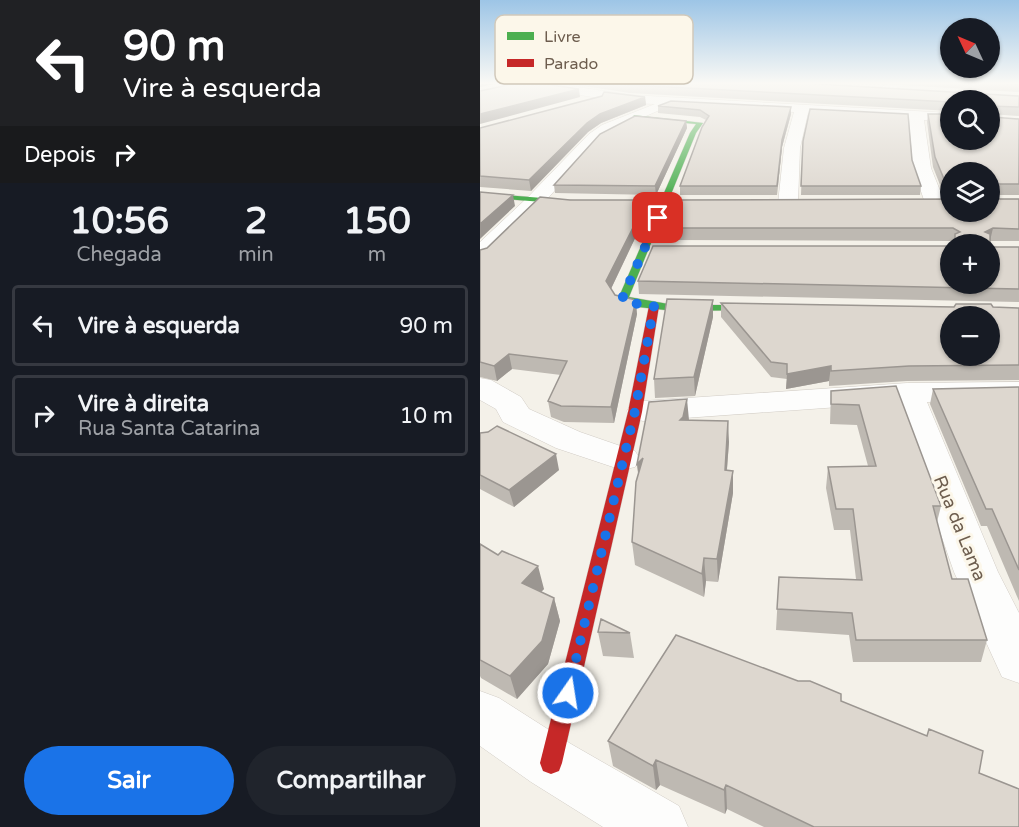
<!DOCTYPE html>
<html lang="pt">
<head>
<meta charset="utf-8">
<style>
	body { margin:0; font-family:"Varela Round",sans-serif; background:#20242c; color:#f1f3f6; height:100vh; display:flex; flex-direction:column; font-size:22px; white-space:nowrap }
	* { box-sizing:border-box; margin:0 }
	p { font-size:20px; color:#9ea1a6 }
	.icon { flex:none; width:33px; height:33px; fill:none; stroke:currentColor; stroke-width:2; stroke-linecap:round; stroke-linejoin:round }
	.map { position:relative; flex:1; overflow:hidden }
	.drawer { display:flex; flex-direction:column; background:#171b24; width:480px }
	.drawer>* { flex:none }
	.hud { background:#202124; color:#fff; overflow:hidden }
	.needle { width:39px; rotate:314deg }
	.controls { position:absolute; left:460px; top:18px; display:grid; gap:12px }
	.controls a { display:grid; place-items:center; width:60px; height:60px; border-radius:50%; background:#171b24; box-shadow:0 2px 4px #0004; font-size:30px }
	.pin { position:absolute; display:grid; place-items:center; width:51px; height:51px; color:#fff; margin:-26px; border-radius:12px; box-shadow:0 3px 9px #0006 }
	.me { position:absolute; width:66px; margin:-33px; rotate:13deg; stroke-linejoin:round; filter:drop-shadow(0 0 4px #0008) }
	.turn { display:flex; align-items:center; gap:21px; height:126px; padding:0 24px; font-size:27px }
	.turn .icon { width:78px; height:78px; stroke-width:2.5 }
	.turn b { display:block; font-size:42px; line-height:51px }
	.then { display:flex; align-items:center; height:57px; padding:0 24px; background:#0003; gap:12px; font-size:22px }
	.eta { display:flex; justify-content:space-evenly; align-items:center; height:102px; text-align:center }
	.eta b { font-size:36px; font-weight:800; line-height:42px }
	.action { display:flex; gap:12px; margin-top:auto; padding:12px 24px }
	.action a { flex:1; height:69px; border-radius:36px; background:#1a73e8; color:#fff; font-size:24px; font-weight:800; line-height:69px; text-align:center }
	.action a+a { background:#20242c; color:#f1f3f6 }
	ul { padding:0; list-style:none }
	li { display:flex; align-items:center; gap:18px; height:81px; margin:0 12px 9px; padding:0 12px; border:3px solid #363941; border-radius:6px }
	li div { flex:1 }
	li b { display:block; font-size:22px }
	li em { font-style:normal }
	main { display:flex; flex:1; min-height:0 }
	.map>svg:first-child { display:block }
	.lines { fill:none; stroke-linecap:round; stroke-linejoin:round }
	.street-casing { stroke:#d2cdc6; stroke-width:1 }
	.fast-casing { stroke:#d2cdc6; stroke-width:1 }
	.jam-casing { stroke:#d2cdc6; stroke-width:1 }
	.street { fill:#fdfdfc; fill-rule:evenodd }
	.fast { fill:#4caf50; fill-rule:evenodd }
	.jam { fill:#c62828; fill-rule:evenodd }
	.wall { fill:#beb9b2 }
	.shaded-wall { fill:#9b9691 }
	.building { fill:#ddd7cf; stroke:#9b9691; stroke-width:1.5; fill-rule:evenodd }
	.route { stroke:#1a73e8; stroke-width:10; stroke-dasharray:0 18 }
	.labels { text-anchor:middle; stroke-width:6; stroke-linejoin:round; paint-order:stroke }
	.near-street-label { font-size:18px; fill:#6d5d4e; stroke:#fcf7ea }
	.key { fill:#fcf7ea; stroke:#d1c9bb; stroke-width:1.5 }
	.key-label { font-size:16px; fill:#6d5d4e }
</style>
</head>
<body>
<main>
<section class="drawer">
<div class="hud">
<div class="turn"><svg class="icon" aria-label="left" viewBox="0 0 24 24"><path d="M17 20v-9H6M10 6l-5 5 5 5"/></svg><div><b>90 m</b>Vire à esquerda</div></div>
<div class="then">Depois<svg class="icon" aria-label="right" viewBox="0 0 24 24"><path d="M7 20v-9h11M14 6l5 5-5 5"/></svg></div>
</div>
<div class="eta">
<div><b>10:56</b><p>Chegada</p></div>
<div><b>2</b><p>min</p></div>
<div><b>150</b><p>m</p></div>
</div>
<ul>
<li><svg class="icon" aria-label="left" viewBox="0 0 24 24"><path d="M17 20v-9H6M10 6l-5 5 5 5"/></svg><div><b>Vire à esquerda</b></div><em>90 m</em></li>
<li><svg class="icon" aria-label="right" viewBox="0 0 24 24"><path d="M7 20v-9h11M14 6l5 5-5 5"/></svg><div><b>Vire à direita</b><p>Rua Santa Catarina</p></div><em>10 m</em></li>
</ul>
<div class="action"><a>Sair</a><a>Compartilhar</a></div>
</section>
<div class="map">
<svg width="539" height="827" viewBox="0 0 539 827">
	<rect width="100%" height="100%" fill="#f4f1e9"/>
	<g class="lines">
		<defs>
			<path id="street" d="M44,83H71L150,95L471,113V121L444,120L451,168L465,203L462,207H448L445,203L433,168L429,119L328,113L320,148L318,203L315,207H301L298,203L304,148L314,112L191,105L132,131L119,140L62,205L8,259L0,261V242L48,197L109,134L122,125L175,104L150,103L50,87Z
				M410,83H424L411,92H403V86Z
				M0,378L11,380L41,397L49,409L100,432L155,451L160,459L155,467L142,470L76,448L23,422L16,409L0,400Z
				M539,382V400L447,402L518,572L539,613V683L522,677L474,572L415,403L163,421L151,418L147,411L151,404L163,401L427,383Z
				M0,691L19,698L91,744L199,806L208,827H123L51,782L0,746Z"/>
			<path id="fast" d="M154,115L223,123L216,133L149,297L194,305H286L290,306V310L194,311L158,307L139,301L138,299L210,133L216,124L152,118Z
				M0,193L100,201L104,203L100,205L0,197Z"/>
			<path id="jam" d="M174,303L179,306L162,412L82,763L79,771L71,774L63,771L60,763L148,412L169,306Z"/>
		</defs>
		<!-- street casing -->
		<use href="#street" class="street-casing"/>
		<!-- fast casing -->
		<use href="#fast" class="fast-casing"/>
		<!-- jam casing -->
		<use href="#jam" class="jam-casing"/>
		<!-- street -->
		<use href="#street" class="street"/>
		<!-- fast -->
		<use href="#fast" class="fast"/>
		<!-- jam -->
		<use href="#jam" class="jam"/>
	</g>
	<!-- wall -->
	<path class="wall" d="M84,83H322L539,96V116L510,114V100H471V111L150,93Z
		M388,83H539V92Z
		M165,97L166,105L121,123L108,132L51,191L0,187V128Z
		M178,106L311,107V114L302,147L297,195H200V186L226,120L220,117L178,113Z
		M448,114L539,119V195H511V199H539V241H510V244L513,247H539V302L159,294L158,281L471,246L510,244H474V242L471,241L182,240L181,228L510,212L471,172V195H464L453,167L447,122Z
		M206,121L207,128L176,195L75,193L74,185Z
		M323,141L441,186L440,195H321Z
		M168,211L131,289L135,295L157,314L134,423L84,422L71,417L68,401L81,375L32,369L17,381L0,377V250Z
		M233,300V317L215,396L175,398L174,379Z
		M241,303L539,308V380L427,381L349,386V381L306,389L307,379L291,377L241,317Z
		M416,386L461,506L457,522L472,579L507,640L501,662H373L369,635L296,630L299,577L376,579L370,530H354L346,488L348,467L388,466L377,425L350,424L351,391Z
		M539,387V601L507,526H501L450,404L453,389Z
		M209,420L249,442L247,470L253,471V493L238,582L226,581L224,597L155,565L152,542L158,474L157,464Z
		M0,433L79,470L34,507L0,489Z
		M0,544L64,589L61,592L74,598L80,621L68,664L37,699L1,678L0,676Z
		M118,632L150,633L154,658L123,656Z
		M361,701L499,773L539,827H284L247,809L245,814L180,785L176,790L133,766L128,741Z"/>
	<!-- shaded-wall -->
	<path class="shaded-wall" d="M0,83H20L0,87Z
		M99,89L100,97L0,124V114Z
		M165,97L166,105L121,123L108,132L51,191L49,180L107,123L120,114Z
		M311,107V114L302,147L297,195L302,140Z
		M206,121L207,128L176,195L175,186Z
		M33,195L35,206L0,239V224Z
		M167,200L168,211L128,295L126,281Z
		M513,228L510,241L505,232Z
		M156,300L157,314L134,423L131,407Z
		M233,300V317L215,396L214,377Z
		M29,354L32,369L17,381L14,366Z
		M351,366L349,381L306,389L307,374Z
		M207,399L209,420H200Z
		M248,421L249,442L245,493V470Z
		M76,454L79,470L34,507L29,490Z
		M163,458L160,486L157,464Z
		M253,471V493L238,582L237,559Z
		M224,558L226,581L224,597L222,574Z
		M58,566L64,589L48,605L42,583Z
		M74,598L80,621L68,664L37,699L30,676Z
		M176,760L180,785L176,790L173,766Z
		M246,785L247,809L245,814L244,790Z"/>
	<!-- building -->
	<path class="building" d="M37,83H59L99,89L0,114V91Z
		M134,83H322L539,96V107L510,106V107V100H471V102L150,85Z
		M518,83H539V84Z
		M124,92L165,97L120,114L107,123L49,180L0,176V128L122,96Z
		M191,101L311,107L302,140L297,186H200L222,127L229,116L220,110L178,106Z
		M330,109L428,114L432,160L441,186H321L323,141Z
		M448,114H471V140H510V116L512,117L539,119V184H511V199H539V229L513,228L505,232L510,234V244L513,247H539V289L158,281L173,246H471V284H510V244H475V234L480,232L473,228H181L193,200L471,199V212H510V172H471V184H466L455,157Z
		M155,116L206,121L175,186L74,185L120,134Z
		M0,192L33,195L0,224Z
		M60,197L90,200H167L126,281L135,295L156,300L131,407L81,406L68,401L87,361L29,354L14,366L0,362V250L7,248Z
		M187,299L233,300L214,377L174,379Z
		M241,303L474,307L476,304H511L513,307L539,308V365L429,366L351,371V366L307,374V364L291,362ZM471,316H510V356H471Z
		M416,386L461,506H453L472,579H488L507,640H376L372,613L297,609L299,577L382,580L373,509H356L348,467L396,466L379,405L351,404V391Z
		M539,387V570L512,509H506L453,389Z
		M207,399L203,417L200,420L248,421L245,470L253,471L237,559L224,558L222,574L152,542L156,482L163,458L157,464L169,402Z
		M17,426L76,454L29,490L0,475V433L8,432Z
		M0,544L18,555L22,551L58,566L42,583L74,598L62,641L30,676L0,660Z
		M121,619L150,633L118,632Z
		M196,635L318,681H330L361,694V701L447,736L449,729L503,751L499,773L539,789V827H334L246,785L244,790L176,760L173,766L128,741Z"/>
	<!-- sky -->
	<linearGradient id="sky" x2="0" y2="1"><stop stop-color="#9dc5e6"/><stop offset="0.42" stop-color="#faf9f5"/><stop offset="1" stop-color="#faf9f5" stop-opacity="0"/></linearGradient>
	<rect width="539" height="198" fill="url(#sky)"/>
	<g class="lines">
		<!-- route -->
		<path class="route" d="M88,693L155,411L174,306L150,303L142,299L178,218"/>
	</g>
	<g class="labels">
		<!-- near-street labels -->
		<g class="near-street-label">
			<text transform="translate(480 528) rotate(68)" y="6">Rua da Lama</text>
		</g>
	</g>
	<!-- legend -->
	<rect x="15" y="15" width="198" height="69" rx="9" class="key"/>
	<rect x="27" y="32" width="27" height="8" fill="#4caf50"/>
	<rect x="27" y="59" width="27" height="8" fill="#c62828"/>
	<g class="key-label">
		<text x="64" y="42">Livre</text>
		<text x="64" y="69">Parado</text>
	</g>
</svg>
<div class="controls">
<a><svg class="needle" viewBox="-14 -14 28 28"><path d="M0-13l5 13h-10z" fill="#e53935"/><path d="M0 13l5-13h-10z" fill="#9ea1a6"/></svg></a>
<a><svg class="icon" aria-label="search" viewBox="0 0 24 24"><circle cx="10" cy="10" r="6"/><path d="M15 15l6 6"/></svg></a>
<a><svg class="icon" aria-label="layers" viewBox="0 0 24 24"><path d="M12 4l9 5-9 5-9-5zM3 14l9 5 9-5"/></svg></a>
<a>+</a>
<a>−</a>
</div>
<div class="pin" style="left:178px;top:218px;background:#d93025"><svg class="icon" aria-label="arrive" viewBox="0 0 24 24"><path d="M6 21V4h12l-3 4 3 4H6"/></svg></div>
<svg class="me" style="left:88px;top:693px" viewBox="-20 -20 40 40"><circle r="17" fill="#1a73e8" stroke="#fff" stroke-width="3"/><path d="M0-11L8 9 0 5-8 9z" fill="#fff"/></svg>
</div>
</main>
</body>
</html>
